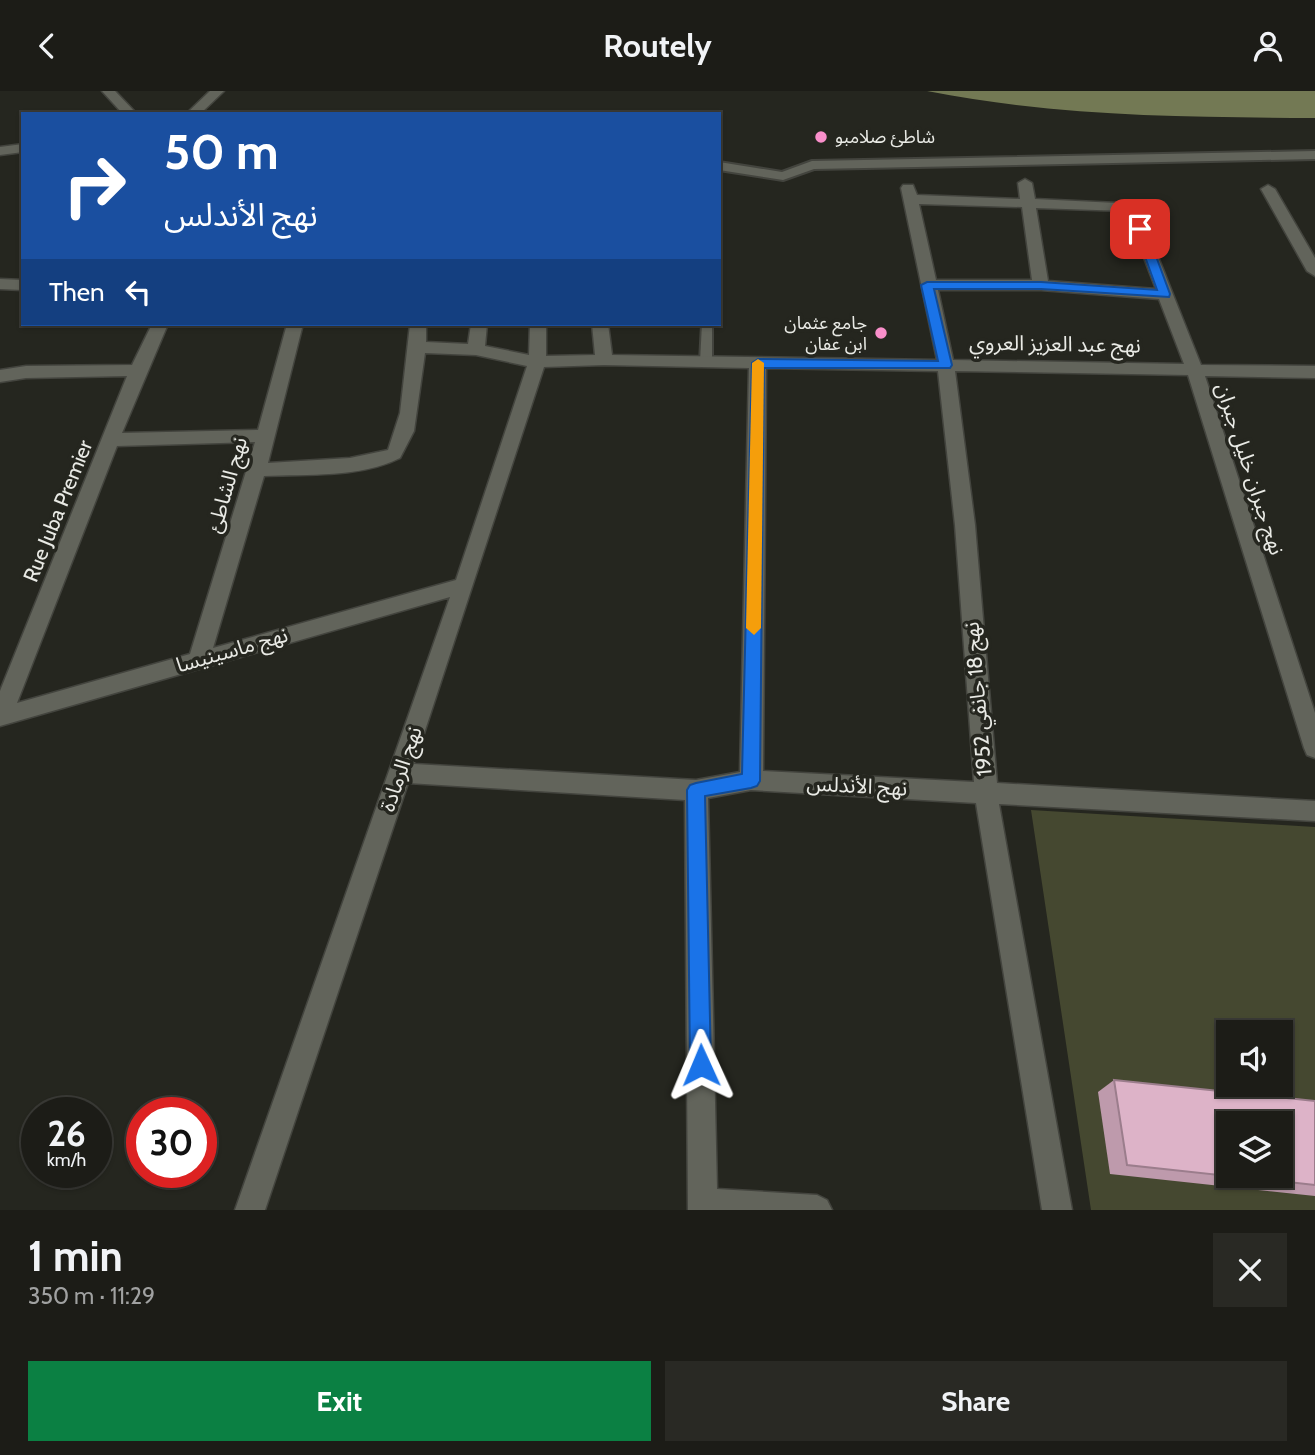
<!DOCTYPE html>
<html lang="en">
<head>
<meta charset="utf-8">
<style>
	body { margin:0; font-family:Cabin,"Noto Sans Arabic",sans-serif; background:#292924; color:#f1f3f6; height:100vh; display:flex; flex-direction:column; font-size:26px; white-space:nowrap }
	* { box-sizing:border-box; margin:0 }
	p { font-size:23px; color:#a0a1a1 }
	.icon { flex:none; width:38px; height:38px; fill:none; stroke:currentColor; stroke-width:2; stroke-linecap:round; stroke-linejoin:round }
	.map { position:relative; height:1119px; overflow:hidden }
	.side { display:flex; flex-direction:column; background:#1c1c17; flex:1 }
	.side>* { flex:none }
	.guide { position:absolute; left:21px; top:21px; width:700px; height:214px; border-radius:0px; box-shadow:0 2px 5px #0004,0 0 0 2px #3a3a36; background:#1a4fa0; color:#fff; overflow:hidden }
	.fabs { position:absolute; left:1216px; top:929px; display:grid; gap:14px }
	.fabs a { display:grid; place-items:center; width:77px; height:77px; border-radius:0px; background:#1c1c17; box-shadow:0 2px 5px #0004,0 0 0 2px #3a3a36; font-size:35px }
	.speed { position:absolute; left:21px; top:1006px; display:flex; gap:14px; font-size:35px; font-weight:700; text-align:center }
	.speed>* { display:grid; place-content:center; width:91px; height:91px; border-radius:50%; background:#1c1c17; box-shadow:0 2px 5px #0004,0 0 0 2px #3a3a36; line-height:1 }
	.speed small { font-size:18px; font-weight:400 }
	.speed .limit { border:10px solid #d22; background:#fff; color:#111 }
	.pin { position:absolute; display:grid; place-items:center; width:60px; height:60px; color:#fff; margin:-30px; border-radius:14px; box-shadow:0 4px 10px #0006 }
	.me { position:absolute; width:77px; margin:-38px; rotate:359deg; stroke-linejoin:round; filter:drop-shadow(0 0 5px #0008) }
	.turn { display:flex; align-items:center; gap:24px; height:147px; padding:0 28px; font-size:32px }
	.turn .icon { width:91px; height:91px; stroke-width:2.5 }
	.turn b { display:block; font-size:49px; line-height:60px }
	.then { display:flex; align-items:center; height:66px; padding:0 28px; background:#0003; gap:14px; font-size:26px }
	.round { display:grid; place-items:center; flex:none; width:74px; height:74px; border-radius:0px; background:#292924 }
	.overview { display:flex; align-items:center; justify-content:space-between; height:119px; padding:0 28px }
	h1 { font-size:42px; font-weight:700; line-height:52px }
	.primary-button { display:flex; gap:14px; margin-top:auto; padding:14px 28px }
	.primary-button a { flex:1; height:80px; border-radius:0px; background:#0b8043; color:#fff; font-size:28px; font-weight:700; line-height:80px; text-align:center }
	.primary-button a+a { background:#292924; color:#f1f3f6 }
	header { display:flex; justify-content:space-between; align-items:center; height:91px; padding:0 28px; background:#1c1c17; font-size:32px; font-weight:700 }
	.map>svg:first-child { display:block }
	.green { fill:#454830; fill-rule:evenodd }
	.water { fill:#737954 }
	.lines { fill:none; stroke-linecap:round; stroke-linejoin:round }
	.service-casing { stroke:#43443e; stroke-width:4 }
	.pedestrian-casing { stroke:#43443e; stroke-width:4 }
	.minor-casing { stroke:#43443e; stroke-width:3 }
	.service { fill:#62645b; fill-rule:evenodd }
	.pedestrian { fill:#62645b; fill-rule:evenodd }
	.minor { fill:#62645b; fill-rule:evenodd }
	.wall { fill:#be9aac }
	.building { fill:#ddb3c8; stroke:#9b7d8c; stroke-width:2 }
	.route { fill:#1a73e8; stroke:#114b97; stroke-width:2 }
	.slow { fill:#f59e0b }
	.poi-dot { fill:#f98fca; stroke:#25261f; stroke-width:2.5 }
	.labels { text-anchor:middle; stroke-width:7; stroke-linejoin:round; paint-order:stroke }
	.far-poi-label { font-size:18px; fill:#e9eae5; stroke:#25261f; text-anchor:start }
	.street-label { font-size:21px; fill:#e9eae5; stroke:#25261f }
</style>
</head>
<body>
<header><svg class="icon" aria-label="back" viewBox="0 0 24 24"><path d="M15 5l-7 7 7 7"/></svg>Routely<svg class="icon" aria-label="person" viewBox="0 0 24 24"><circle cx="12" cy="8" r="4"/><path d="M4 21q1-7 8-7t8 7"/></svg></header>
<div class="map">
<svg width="1315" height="1119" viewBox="0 0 1315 1119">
	<rect width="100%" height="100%" fill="#25261f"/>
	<!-- green -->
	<path class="green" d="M1031,719L1315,736V1119H1091ZM1228,942H1281V994H1228ZM1228,1032H1281V1085H1228Z"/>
	<!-- water -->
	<path class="water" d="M927,0H1315V27C1181,26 1060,26 927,0Z"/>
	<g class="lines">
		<defs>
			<path id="service" d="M702,233H712V271L706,275L700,271Z"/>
			<path id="pedestrian" d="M1315,60V68L814,78L783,89L719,79V71L782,81L812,70Z"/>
			<path id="minor" d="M102,0H115L137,23H123Z
				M210,0H224L200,23H186Z
				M23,53V61L0,64V56Z
				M1025,88L1032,92L1035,108L1137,113L1201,274L1315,275V287L1205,285L1315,622V667L1307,664L1304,657L1188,284L955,280L975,434L997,692L1315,710V730L999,713L1072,1119H1042L976,712L751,699L708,707L717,1098L817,1104L827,1109L832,1119H688L685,709L408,692L265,1119H235L450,506L0,635V600L127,285L26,287L0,291V279L26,275L132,274L152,233H168L122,342L258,339L287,233H303L268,372L350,367L388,359L400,322L410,233H426V251L468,253L471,233H487L485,255L529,264L530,233H546V265L595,264L592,233H608L612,264L937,269L901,97L903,94H913L917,104L1020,108L1018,92ZM919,113L1022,116L1032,189H936ZM1036,117L1126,120L1156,198L1048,190ZM938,199H1041L1159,208L1184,273L953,269ZM425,262L476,264L527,275L456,489L213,557L264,385C308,383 360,387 400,367L414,340ZM604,274L749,277L740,681L696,689L414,673L544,276ZM766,277L938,280L955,434L974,691L763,680ZM255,351L190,563L17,612L117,355Z
				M1268,94L1275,98L1315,167V185L1307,180L1261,98Z
				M0,188L23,189V199L0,198Z"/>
		</defs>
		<!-- service casing -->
		<use href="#service" class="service-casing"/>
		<!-- pedestrian casing -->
		<use href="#pedestrian" class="pedestrian-casing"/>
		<!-- minor casing -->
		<use href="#minor" class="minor-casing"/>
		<!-- service -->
		<use href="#service" class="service"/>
		<!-- pedestrian -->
		<use href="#pedestrian" class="pedestrian"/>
		<!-- minor -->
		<use href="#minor" class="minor"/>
	</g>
	<!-- wall -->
	<path class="wall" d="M1114,989L1315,1010V1105L1110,1083L1098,1001Z"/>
	<!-- building -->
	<path class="building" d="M1114,989L1315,1010V1094L1233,1085H1281V1032H1228V1085L1127,1074Z"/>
	<!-- route -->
	<path class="route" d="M1140,134L1146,138L1170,203L1169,206L1041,198H934L952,274L950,277H764L760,690L757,695L751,697L705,705L711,974L708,981L701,984L693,981L690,974L687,699L690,694L696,692L742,683L752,272L758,268L938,270L921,194L927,191H1041L1157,199L1135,138Z"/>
	<!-- slow -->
	<path class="slow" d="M758,268L764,272L761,537L754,544L746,537L752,272Z"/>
	<!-- markers -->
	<g class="poi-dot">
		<circle cx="821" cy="46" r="7"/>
		<circle cx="881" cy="242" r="7"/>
	</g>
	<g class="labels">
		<!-- far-poi labels -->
		<g class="far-poi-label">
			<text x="835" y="52">شاطئ صلامبو</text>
			<text x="867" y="238" text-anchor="end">جامع عثمان<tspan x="867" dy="21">ابن عفان</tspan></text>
		</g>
		<!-- street labels -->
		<g class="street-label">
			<text transform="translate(1055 253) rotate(1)" y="7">نهج عبد العزيز العروي</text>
			<text transform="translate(1250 378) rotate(72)" y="7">نهج جبران خليل جبران</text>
			<text transform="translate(227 394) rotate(-74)" y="7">نهج الشاطئ</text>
			<text transform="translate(58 420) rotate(-68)" y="7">Rue Juba Premier</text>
			<text transform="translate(232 559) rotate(-16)" y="7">نهج ماسينيسا</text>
			<text transform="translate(978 608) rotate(-95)" y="7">نهج 18 جانفي 1952</text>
			<text transform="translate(401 678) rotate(-71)" y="7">نهج الرمادة</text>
			<text transform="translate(857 695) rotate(3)" y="7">نهج الأندلس</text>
		</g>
	</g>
</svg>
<div class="fabs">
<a><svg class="icon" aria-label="sound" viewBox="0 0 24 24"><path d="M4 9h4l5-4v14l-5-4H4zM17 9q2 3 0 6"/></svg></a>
<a><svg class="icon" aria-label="layers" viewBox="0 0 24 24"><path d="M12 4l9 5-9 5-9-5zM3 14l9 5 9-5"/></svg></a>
</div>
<div class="speed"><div>26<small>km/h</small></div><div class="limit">30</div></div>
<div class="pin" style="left:1140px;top:138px;background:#d93025"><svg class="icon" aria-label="arrive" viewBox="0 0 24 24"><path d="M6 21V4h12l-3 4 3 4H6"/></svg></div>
<svg class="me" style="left:701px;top:974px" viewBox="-20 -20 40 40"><path d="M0-17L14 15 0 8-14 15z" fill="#1a73e8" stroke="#fff" stroke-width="4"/></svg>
<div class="guide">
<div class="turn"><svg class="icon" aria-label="right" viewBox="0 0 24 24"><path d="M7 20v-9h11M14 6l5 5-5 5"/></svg><div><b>50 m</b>نهج الأندلس</div></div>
<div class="then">Then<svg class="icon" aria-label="left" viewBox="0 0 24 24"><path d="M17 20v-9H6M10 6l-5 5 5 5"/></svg></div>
</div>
</div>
<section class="side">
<div class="overview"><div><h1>1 min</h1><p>350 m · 11:29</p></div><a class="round"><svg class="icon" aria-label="close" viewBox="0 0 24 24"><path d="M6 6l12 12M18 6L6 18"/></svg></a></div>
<div class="primary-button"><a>Exit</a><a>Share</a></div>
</section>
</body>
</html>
